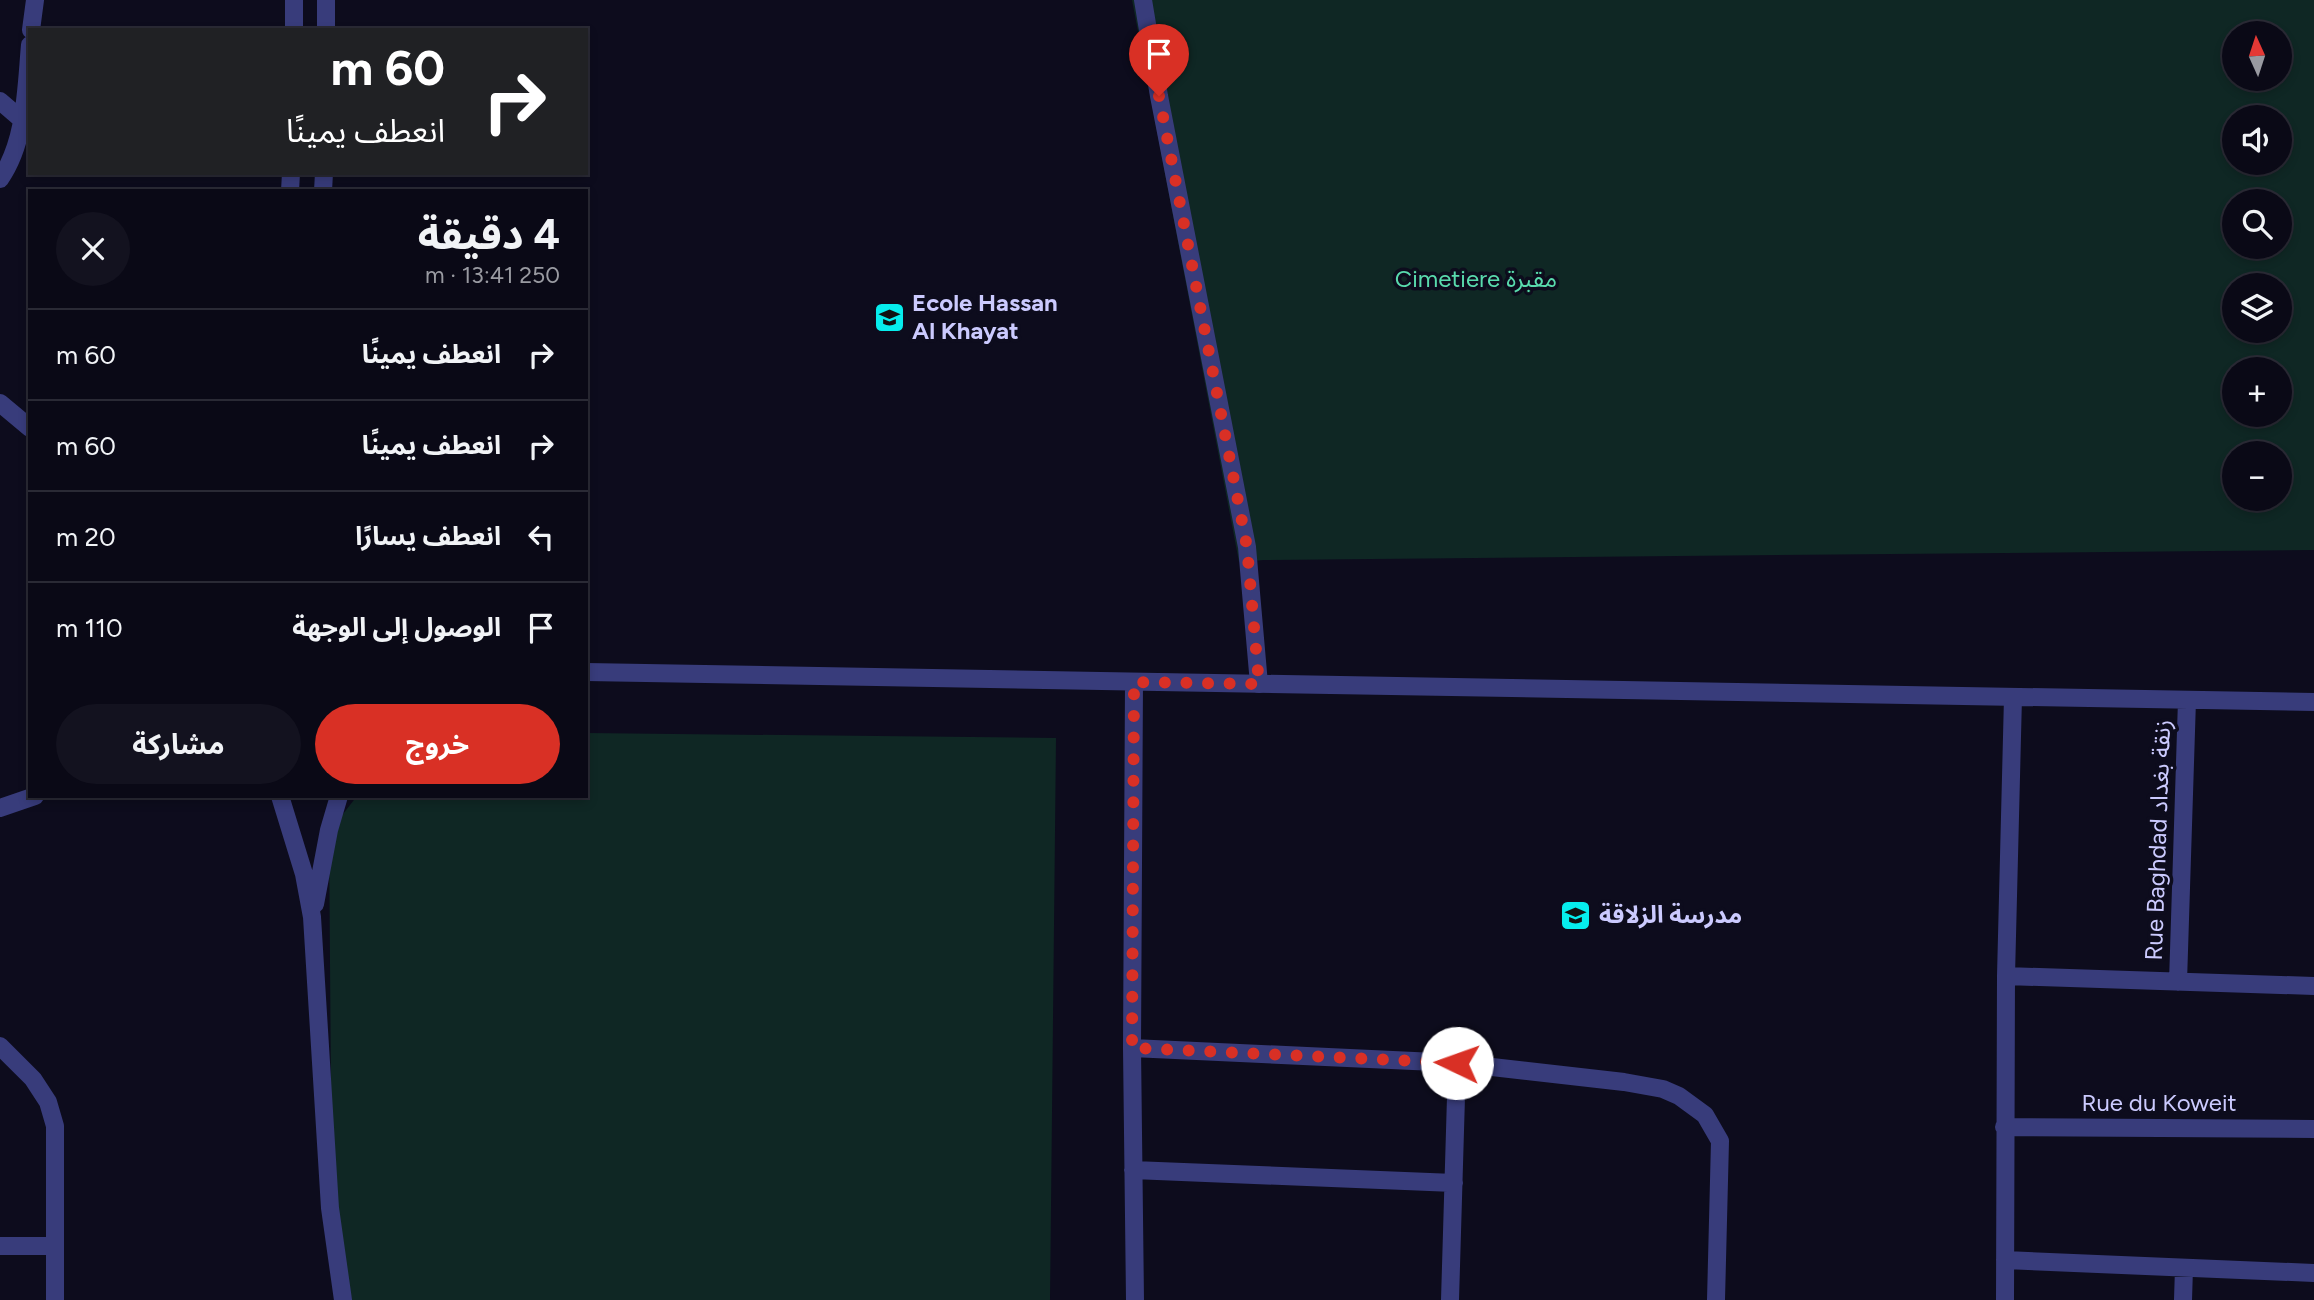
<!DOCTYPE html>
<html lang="ar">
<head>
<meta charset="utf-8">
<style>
	body { margin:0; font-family:Figtree,"Noto Sans Arabic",sans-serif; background:#13121f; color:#f1f3f6; direction:rtl; height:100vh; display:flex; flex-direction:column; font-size:26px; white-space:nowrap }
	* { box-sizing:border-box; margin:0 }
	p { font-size:23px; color:#999aa1 }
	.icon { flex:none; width:38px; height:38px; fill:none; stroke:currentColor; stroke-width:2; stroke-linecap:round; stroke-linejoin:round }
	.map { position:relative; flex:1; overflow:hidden; direction:ltr }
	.details { position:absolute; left:28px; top:189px; width:560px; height:609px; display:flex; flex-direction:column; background:#0a0916; border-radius:0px; box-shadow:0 4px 10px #0003,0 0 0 2px #2a2a35; direction:rtl }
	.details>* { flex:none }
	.guide { position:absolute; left:28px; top:28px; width:560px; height:147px; border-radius:0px; box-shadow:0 4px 10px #0003,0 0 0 2px #2a2a35; direction:rtl; background:#202124; color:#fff; overflow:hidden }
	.needle { width:46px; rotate:357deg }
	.tools { position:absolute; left:2222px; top:21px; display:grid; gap:14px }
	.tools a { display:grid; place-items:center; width:70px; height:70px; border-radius:50%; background:#0a0916; box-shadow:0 4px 10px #0003,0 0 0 2px #2a2a35; font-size:35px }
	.pin { position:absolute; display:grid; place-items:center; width:60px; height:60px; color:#fff; margin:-72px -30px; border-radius:50% 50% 50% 0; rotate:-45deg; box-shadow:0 0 7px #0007 }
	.pin .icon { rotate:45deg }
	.me { position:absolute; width:77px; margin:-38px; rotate:273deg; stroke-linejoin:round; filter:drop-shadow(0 0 5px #0008) }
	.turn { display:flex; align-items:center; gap:24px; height:147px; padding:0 28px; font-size:32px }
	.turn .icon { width:91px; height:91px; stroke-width:2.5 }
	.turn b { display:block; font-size:49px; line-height:60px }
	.round { display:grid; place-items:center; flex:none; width:74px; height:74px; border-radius:37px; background:#13121f }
	.overview { display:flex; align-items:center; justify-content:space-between; height:119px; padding:0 28px }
	h1 { font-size:42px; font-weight:700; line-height:52px }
	.primary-button { display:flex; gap:14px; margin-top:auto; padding:14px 28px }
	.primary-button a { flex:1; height:80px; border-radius:42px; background:#d93025; color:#fff; font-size:28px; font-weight:700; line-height:80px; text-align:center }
	.primary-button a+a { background:#13121f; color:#f1f3f6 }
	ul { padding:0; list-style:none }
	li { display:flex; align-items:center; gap:21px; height:91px; padding:0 28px; border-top:2px solid #2a2a35 }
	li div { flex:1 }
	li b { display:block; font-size:26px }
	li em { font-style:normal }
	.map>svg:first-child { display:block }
	.green { fill:#0f2724; fill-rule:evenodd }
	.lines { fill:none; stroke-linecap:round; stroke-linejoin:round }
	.lane { stroke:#383c7b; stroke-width:18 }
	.street { stroke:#383c7b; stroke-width:18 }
	.route { stroke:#d93025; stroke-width:12; stroke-dasharray:0 21.6 }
	.labels { text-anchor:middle; stroke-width:7; stroke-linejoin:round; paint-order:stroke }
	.park-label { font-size:24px; fill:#59dbad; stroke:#0d0c1d }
	.poi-label { font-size:24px; font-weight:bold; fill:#cbcafe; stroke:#0d0c1d; text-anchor:start }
	.street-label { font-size:24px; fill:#cbcafe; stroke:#0d0c1d }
</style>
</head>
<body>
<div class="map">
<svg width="2314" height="1300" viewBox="0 0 2314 1300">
	<rect width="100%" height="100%" fill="#0d0c1d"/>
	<!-- green -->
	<path class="green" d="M1132,0H2314V550L1264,560L1239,562ZM2235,33H2280V79H2235ZM2235,117H2280V163H2235ZM2235,201H2280V247H2235ZM2235,285H2280V331H2235ZM2235,369H2280V415H2235ZM2235,453H2280V499H2235Z
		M586,733L1056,738L1050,1300H352L332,1222L329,832L357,796H586Z"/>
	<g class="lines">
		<!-- lane -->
		<path class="lane" d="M1143,0L1159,96L1247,547L1259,684"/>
		<!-- street -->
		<path class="street" d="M31,30L35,0
			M294,30V0
			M326,30V0
			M0,101L21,119
			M0,179C26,142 26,89 30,45
			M290,191L291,173
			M323,191L324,173
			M0,403L30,428
			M586,672L2314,702
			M1134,682L1132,1048L1135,1300
			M280,796L304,874L312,917L330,1208L343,1300
			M0,808L35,796
			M315,904L329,830L339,796
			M2006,976L2314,986
			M2178,982L2187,700
			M0,1046L33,1079L48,1102L55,1126V1300
			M1132,1048L1457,1063L1624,1082L1663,1089L1679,1096L1705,1115L1720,1141L1716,1300
			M2004,1127L2314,1129
			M1133,1170L1454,1183
			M0,1246H55
			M2005,1260L2314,1273
			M1450,1300L1457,1063
			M2005,1300L2006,976L2013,697
			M2183,1300L2184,1268"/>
	</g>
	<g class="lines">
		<!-- route -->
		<path class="route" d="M1159,96L1247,547L1259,684L1134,682L1132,1048L1457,1063"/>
	</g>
	<!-- icons -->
	<defs>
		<symbol id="school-square" viewBox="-11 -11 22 22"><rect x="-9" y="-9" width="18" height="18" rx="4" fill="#06eded" stroke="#0d0c1d"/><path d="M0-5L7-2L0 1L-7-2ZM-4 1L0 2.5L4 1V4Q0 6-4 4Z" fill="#111"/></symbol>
	</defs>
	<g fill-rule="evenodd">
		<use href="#school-square" x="872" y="300" width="35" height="35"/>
		<use href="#school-square" x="1558" y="898" width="35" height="35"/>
	</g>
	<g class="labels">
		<!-- park labels -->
		<g class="park-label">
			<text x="1476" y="287">Cimetiere مقبرة</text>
		</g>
		<!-- poi labels -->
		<g class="poi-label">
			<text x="912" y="311">Ecole Hassan<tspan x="912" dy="28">Al Khayat</tspan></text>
			<text x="1599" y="923">مدرسة الزلاقة</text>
		</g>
		<!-- street labels -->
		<g class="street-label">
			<text transform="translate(2158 840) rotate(-88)" y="8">Rue Baghdad زنقة بغداد</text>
			<text x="2159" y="1111">Rue du Koweit</text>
		</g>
	</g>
</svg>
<div class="tools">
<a><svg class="needle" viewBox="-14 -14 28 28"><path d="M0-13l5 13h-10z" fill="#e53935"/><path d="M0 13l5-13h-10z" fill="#999aa1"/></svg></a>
<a><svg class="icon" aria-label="sound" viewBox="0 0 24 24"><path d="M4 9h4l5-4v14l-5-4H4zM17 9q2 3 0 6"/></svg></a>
<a><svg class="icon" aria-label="search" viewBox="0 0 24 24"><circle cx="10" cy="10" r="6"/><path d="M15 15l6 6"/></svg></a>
<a><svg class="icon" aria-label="layers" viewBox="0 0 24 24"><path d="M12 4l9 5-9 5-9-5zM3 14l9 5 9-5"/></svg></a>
<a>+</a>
<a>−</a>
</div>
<div class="pin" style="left:1159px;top:96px;background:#d93025"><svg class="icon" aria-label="arrive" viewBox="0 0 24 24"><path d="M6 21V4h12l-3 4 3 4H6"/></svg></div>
<svg class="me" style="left:1457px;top:1063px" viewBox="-20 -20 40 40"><circle r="19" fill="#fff"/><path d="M0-13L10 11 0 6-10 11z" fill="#d93025"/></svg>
<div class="guide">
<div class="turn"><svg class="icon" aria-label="right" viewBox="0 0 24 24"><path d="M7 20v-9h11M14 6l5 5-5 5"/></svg><div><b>60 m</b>انعطف يمينًا</div></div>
</div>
<section class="details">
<div class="overview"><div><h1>4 دقيقة</h1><p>250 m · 13:41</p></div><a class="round"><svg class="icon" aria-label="close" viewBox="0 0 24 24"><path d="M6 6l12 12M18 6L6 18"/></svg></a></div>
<ul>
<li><svg class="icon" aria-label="right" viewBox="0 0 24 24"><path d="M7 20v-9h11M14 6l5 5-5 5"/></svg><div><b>انعطف يمينًا</b></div><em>60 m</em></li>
<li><svg class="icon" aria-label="right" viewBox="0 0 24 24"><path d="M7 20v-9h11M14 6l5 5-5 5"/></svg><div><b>انعطف يمينًا</b></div><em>60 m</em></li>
<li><svg class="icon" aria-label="left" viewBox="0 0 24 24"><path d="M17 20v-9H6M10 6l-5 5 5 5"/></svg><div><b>انعطف يسارًا</b></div><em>20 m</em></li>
<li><svg class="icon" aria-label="arrive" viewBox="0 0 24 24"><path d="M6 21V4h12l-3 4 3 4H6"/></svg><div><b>الوصول إلى الوجهة</b></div><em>110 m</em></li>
</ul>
<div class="primary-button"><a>خروج</a><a>مشاركة</a></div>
</section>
</div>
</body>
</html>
